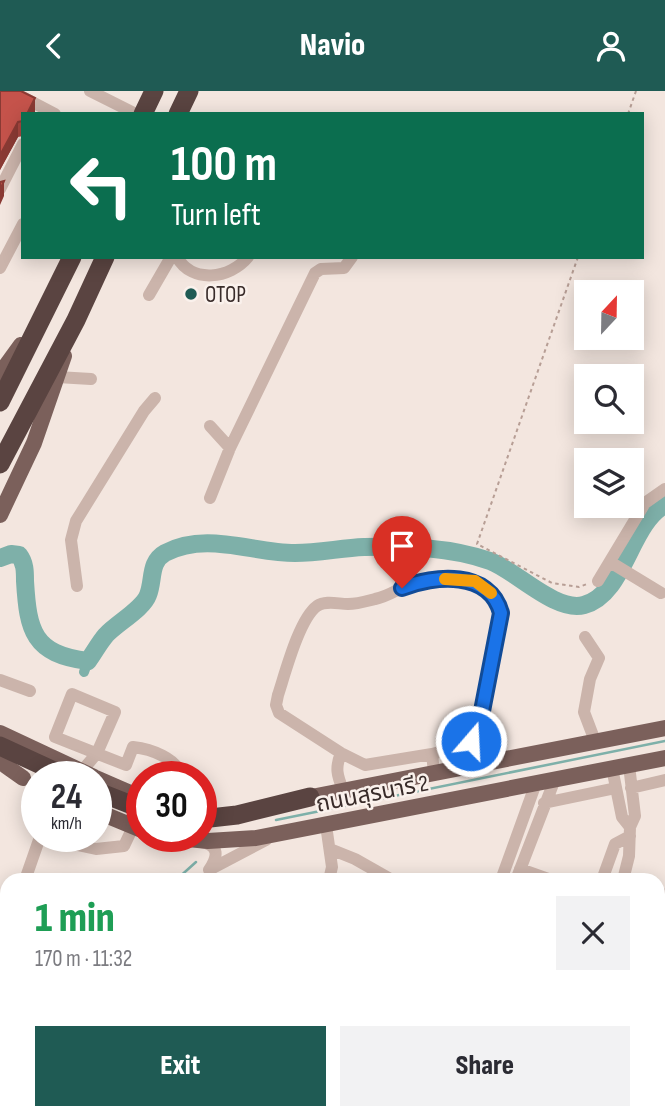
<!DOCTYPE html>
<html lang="en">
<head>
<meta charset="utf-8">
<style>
	body { margin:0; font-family:"Sofia Sans Condensed","Noto Sans Thai",sans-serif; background:#f2f2f3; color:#2b2b33; height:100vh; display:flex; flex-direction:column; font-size:26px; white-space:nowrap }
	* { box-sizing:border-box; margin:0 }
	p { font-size:23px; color:#7c7c81 }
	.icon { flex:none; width:38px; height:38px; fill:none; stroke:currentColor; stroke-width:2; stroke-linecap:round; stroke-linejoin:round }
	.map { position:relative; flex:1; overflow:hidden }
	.drawer { position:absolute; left:0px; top:782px; width:665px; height:247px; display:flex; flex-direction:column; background:#fff; border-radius:21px 21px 0 0; box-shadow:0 4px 18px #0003 }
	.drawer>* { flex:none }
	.top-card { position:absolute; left:21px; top:21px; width:623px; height:147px; border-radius:0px; box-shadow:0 4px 18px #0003; background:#0b6e4f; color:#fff; overflow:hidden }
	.needle { width:46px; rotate:22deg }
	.fabs { position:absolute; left:574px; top:189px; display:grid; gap:14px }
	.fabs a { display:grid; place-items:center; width:70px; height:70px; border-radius:0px; background:#fff; box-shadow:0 4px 18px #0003; font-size:35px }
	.speed { position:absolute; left:21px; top:670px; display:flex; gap:14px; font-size:35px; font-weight:700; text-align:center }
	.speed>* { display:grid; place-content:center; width:91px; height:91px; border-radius:50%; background:#fff; box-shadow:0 4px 18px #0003; line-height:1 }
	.speed small { font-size:18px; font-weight:400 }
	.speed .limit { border:10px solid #d22; background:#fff; color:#111 }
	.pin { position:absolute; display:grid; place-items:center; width:60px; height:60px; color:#fff; margin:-72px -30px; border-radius:50% 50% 50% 0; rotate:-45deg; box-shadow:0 0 7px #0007 }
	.pin .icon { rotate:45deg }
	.me { position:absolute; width:77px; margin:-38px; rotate:19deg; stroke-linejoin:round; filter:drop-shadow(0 0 5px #0008) }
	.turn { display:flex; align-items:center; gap:24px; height:147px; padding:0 35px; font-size:32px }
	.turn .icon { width:91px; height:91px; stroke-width:2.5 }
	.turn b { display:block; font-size:49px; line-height:60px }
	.round { display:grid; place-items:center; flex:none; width:74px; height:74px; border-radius:0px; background:#f2f2f3 }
	.headline { display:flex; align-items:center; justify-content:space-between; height:119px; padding:0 35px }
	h1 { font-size:42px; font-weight:800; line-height:52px; color:#1e9e55 }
	.cta { display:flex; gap:14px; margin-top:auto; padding:14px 35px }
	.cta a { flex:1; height:80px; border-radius:0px; background:#1f5b54; color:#fff; font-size:28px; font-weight:800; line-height:80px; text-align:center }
	.cta a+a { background:#f2f2f3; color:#2b2b33 }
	header { display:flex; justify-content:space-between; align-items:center; height:91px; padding:0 35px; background:#1f5b54; color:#fff; font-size:32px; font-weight:800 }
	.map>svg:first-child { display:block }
	.water { fill:url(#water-waves) }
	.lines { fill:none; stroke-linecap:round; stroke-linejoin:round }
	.stream { stroke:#7eb0a9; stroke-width:2.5 }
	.canal { stroke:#7eb0a9; stroke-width:10 }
	.river { stroke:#7eb0a9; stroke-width:18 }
	.path { stroke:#b79e95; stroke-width:2; stroke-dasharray:3.5 3.5; stroke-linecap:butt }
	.minor { stroke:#cbb4ab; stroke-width:12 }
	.major { stroke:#7b605b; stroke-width:16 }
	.highway { stroke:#5a4441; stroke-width:19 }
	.highway-bridge { stroke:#5a4441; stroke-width:19 }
	.wall { fill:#a94740 }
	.shaded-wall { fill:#8a3a34 }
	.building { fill:#c5534b; stroke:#8a3a34; stroke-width:2 }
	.route-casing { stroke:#114b97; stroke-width:18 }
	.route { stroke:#1a73e8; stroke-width:12 }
	.slow { stroke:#f59e0b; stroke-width:12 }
	.poi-dot { fill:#1f5b54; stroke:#faf1ec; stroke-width:2.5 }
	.labels { text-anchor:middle; stroke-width:5; stroke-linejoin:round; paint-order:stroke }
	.poi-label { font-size:23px; fill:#392c2a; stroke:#faf1ec; text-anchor:start }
	.street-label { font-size:23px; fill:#392c2a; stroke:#faf1ec }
</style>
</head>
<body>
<header><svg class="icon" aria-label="back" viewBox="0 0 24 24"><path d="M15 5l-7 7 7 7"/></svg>Navio<svg class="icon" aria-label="person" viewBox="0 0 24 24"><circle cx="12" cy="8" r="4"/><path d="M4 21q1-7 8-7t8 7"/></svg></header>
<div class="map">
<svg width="665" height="1028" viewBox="0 0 665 1028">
	<defs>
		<pattern id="water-waves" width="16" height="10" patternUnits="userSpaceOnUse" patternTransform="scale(1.75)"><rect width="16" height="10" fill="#7eb0a9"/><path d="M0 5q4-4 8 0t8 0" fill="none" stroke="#688f8a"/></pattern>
	</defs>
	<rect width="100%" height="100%" fill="#f3e6df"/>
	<!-- water -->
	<path class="water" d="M267,1022H347L345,1028H265Z"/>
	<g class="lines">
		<!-- stream -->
		<path class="stream" d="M276,729L665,650
			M176,789L196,771
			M0,948L7,942"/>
		<!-- canal -->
		<path class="canal" d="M84,581L88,570"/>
		<!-- river -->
		<path class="river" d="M0,467L11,463L19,464C25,472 25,480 25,490C28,540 33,563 88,570C94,562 99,552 106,544C117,532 143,518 148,504C154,489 149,471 165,462C206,440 252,462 295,462C319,462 341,457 364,456C406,455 450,456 490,470C515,479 556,522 584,514C625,503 630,432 665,414"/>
		<!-- path -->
		<path class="path" d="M628,23L636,0
			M578,166L477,453L552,492L579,496L587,493"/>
		<!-- minor -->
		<path class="minor" d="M11,0L55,23
			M90,0L136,23
			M0,98L23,53
			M177,166C192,193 230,188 248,166
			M0,177L23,133
			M149,204L171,166
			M57,286L91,288
			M210,335L230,357
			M210,407L230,357L315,182L321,178L344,177L352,166
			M610,471L661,502
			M598,490L645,412L665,398
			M77,495L71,449L76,430L144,320L155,307
			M585,546L599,567L590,588L584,621L595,650
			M0,589L30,600
			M341,662C335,677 337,684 343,699
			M432,663L365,674L341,662L279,622L276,614L278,604C285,583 299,528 317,515C326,509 338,513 348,513C357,513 367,510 375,508C390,505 400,496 415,491C445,482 492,485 501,522L476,642L466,654L432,663L434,681
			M612,677L622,726L630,736
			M82,680L97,662L115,621L72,603L55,646L126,674L133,656C151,658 177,667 182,686
			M631,697L665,689
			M544,712L616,697
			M326,734L332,776L329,789
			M65,746L68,752L96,758L124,755L133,736
			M201,751C220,754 218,766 209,779L266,749
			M330,758L355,768L392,789
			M520,778L551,789
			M25,789L40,746
			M501,789L536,692
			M516,789L555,688
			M602,789L615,753L630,745
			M623,789L629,765L630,736L635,725L629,674
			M658,802L665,804
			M658,859L665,862
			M0,865L7,844
			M0,966L7,959
			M0,996L7,1006
			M19,1022L23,1028
			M253,1028L255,1022
			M351,1028L353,1022
			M437,1028L439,1022
			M489,1028L491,1022"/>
		<!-- major -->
		<path class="major" d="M0,283L21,254
			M0,424L34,352L64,265
			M0,642L94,686
			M13,653L4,658L2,670L6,675L23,687
			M96,687L142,707
			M301,708L665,637
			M96,720L142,739
			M168,746L208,750L256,747L665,667"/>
		<!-- highway -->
		<path class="highway" d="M143,23L154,0
			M178,23L189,0
			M0,311L72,166
			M0,373L76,229L105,166
			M96,700L142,718
			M201,728L237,724L310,706"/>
		<!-- highway-bridge -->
		<path class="highway-bridge" d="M0,655L67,686"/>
	</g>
	<!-- wall -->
	<path class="wall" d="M0,0L35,22L23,23V45L18,46L0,79Z"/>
	<!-- shaded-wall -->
	<path class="shaded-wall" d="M35,7V22L27,23Z
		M18,31V46L0,79V64Z
		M4,90V105L0,114V99Z"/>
	<!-- building -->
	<path class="building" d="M0,0H21L35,7L27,23H23V30L18,31L0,64Z
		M4,90L0,99V91Z"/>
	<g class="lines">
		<defs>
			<path id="route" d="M402,497C434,484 490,479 501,522L482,620L471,650"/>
		</defs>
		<!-- route casing -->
		<use href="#route" class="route-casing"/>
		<!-- route -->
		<use href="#route" class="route"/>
		<!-- slow -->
		<path class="slow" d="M445,488L475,490L491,502"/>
	</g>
	<!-- markers -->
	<circle class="poi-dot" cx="191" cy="203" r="7"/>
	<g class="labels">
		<!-- poi labels -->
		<g class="poi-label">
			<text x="205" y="211">OTOP</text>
		</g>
		<!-- street labels -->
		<g class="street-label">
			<text transform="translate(372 702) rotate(-11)" y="8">ถนนสุรนารี 2</text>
		</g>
	</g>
</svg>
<div class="fabs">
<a><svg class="needle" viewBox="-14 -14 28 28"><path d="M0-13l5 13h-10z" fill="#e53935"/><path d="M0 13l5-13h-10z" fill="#7c7c81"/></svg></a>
<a><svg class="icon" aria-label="search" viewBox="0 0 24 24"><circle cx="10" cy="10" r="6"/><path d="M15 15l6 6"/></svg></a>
<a><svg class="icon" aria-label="layers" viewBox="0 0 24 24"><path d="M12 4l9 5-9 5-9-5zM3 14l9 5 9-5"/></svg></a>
</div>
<div class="speed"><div>24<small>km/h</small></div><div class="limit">30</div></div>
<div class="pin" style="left:402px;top:497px;background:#d93025"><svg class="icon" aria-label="arrive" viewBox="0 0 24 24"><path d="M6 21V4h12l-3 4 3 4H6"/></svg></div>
<svg class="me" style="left:471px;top:650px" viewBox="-20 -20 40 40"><circle r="17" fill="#1a73e8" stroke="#fff" stroke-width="3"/><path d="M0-11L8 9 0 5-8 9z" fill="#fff"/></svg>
<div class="top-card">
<div class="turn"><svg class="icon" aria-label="left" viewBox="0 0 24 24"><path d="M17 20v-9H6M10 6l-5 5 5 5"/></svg><div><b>100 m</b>Turn left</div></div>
</div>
<section class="drawer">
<div class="headline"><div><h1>1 min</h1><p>170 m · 11:32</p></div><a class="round"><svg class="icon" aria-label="close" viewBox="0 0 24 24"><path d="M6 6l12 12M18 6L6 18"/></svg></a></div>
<div class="cta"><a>Exit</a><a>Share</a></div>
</section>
</div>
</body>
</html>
